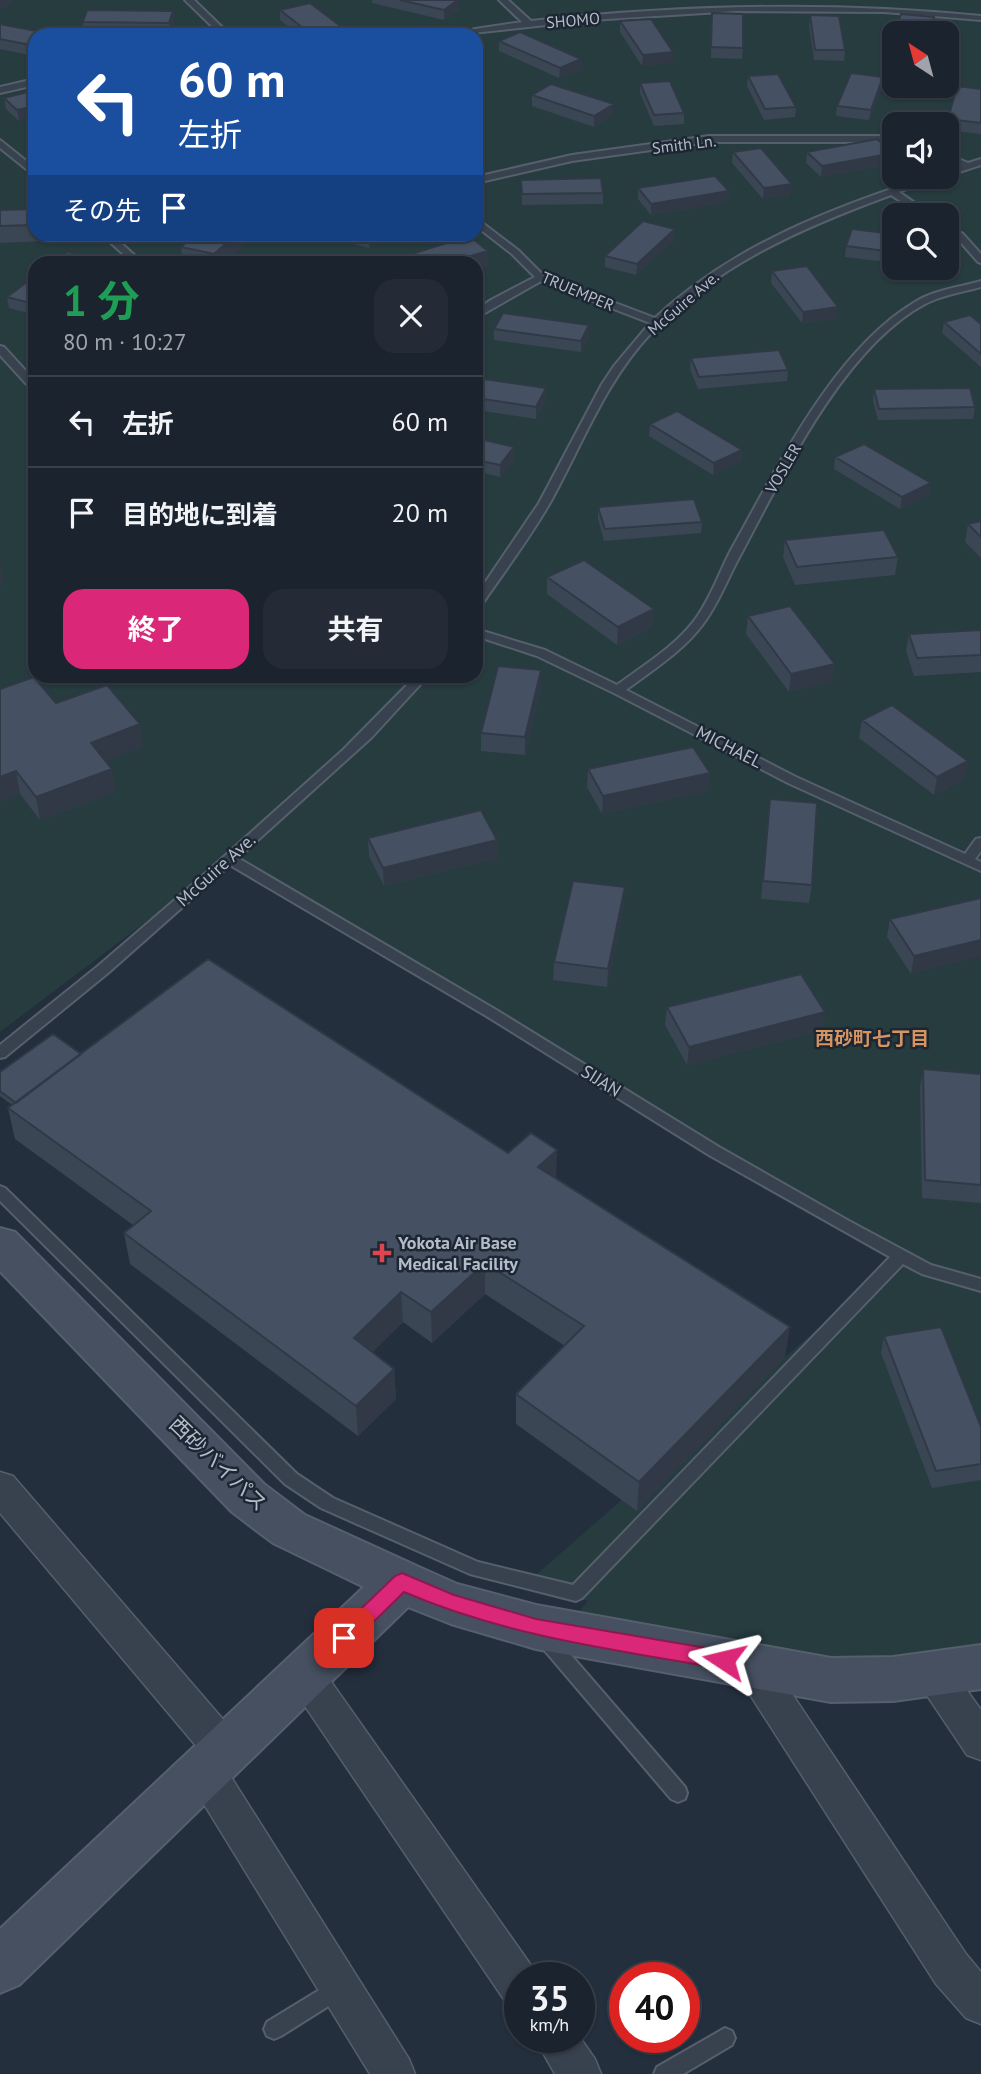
<!DOCTYPE html>
<html lang="ja">
<head>
<meta charset="utf-8">
<style>
	body { margin:0; font-family:"PT Sans","Noto Sans JP",sans-serif; background:#242b36; color:#f1f3f6; height:100vh; display:flex; flex-direction:column; font-size:26px; white-space:nowrap }
	* { box-sizing:border-box; margin:0 }
	p { font-size:23px; color:#a0a4aa }
	.icon { flex:none; width:38px; height:38px; fill:none; stroke:currentColor; stroke-width:2; stroke-linecap:round; stroke-linejoin:round }
	.map { position:relative; flex:1; overflow:hidden }
	.sheet { position:absolute; left:28px; top:256px; width:455px; height:427px; display:flex; flex-direction:column; background:#1b232e; border-radius:21px; box-shadow:0 2px 5px #0004,0 0 0 2px #39404a }
	.sheet>* { flex:none }
	.guide { position:absolute; left:28px; top:28px; width:455px; height:214px; border-radius:21px; box-shadow:0 2px 5px #0004,0 0 0 2px #39404a; background:#1a4fa0; color:#fff; overflow:hidden }
	.needle { width:46px; rotate:324deg }
	.tools { position:absolute; left:882px; top:21px; display:grid; gap:14px }
	.tools a { display:grid; place-items:center; width:77px; height:77px; border-radius:14px; background:#1b232e; box-shadow:0 2px 5px #0004,0 0 0 2px #39404a; font-size:35px }
	.speed { position:absolute; left:504px; top:1962px; display:flex; gap:14px; font-size:35px; font-weight:700; text-align:center }
	.speed>* { display:grid; place-content:center; width:91px; height:91px; border-radius:50%; background:#1b232e; box-shadow:0 2px 5px #0004,0 0 0 2px #39404a; line-height:1 }
	.speed small { font-size:18px; font-weight:400 }
	.speed .limit { border:10px solid #d22; background:#fff; color:#111 }
	.pin { position:absolute; display:grid; place-items:center; width:60px; height:60px; color:#fff; margin:-30px; border-radius:14px; box-shadow:0 4px 10px #0006 }
	.me { position:absolute; width:77px; margin:-38px; rotate:280deg; stroke-linejoin:round; filter:drop-shadow(0 0 5px #0008) }
	.turn { display:flex; align-items:center; gap:24px; height:147px; padding:0 35px; font-size:32px }
	.turn .icon { width:91px; height:91px; stroke-width:2.5 }
	.turn b { display:block; font-size:49px; line-height:60px }
	.then { display:flex; align-items:center; height:66px; padding:0 35px; background:#0003; gap:14px; font-size:26px }
	.round { display:grid; place-items:center; flex:none; width:74px; height:74px; border-radius:21px; background:#242b36 }
	.headline { display:flex; align-items:center; justify-content:space-between; height:119px; padding:0 35px }
	h1 { font-size:42px; font-weight:700; line-height:52px; color:#1e9e55 }
	.cta { display:flex; gap:14px; margin-top:auto; padding:14px 35px }
	.cta a { flex:1; height:80px; border-radius:21px; background:#db2777; color:#fff; font-size:28px; font-weight:700; line-height:80px; text-align:center }
	.cta a+a { background:#242b36; color:#f1f3f6 }
	ul { padding:0; list-style:none }
	li { display:flex; align-items:center; gap:21px; height:91px; padding:0 35px; border-top:2px solid #39404a }
	li div { flex:1 }
	li b { display:block; font-size:26px }
	li em { font-style:normal }
	.map>svg:first-child { display:block }
	.green { fill:#263c3f; fill-rule:evenodd }
	.lines { fill:none; stroke-linecap:round; stroke-linejoin:round }
	.lane-casing { stroke:#565f6c; stroke-width:4 }
	.street-casing { stroke:#565f6c; stroke-width:3 }
	.secondary-casing { stroke:#565f6c; stroke-width:4 }
	.lane { fill:#38414e; fill-rule:evenodd }
	.street { fill:#38414e; fill-rule:evenodd }
	.secondary { fill:#465061; fill-rule:evenodd }
	.wall { fill:#3b4654 }
	.shaded-wall { fill:#303945 }
	.building { fill:#455162; stroke:#303945; stroke-width:2 }
	.route { fill:#db2777; stroke:#8e194d; stroke-width:2 }
	.health-dot { fill:#e0444e; stroke:#1d2633; stroke-width:2.5 }
	.labels { text-anchor:middle; stroke-width:5; stroke-linejoin:round; paint-order:stroke }
	.far-street-label { font-size:16px; fill:#b4bcc9; stroke:#1d2633 }
	.street-label { font-size:18px; fill:#b4bcc9; stroke:#1d2633 }
	.poi-label { font-size:18px; font-weight:bold; fill:#b4bcc9; stroke:#1d2633; text-anchor:start }
	.neighbourhood-label { font-size:19px; font-weight:bold; fill:#d59563; stroke:#1d2633 }
	.near-street-label { font-size:21px; fill:#b4bcc9; stroke:#1d2633 }
</style>
</head>
<body>
<div class="map">
<svg width="981" height="2074" viewBox="0 0 981 2074">
	<rect width="100%" height="100%" fill="#242f3e"/>
	<!-- green -->
	<path class="green" d="M0,0H981V1665L831,1680L577,1614L588,1601L529,1581L895,1261L229,859L0,1032ZM894,33H947V86H894ZM35,35H476V234H35ZM894,124H947V177H894ZM894,215H947V268H894ZM35,262H476V676H35Z"/>
	<g class="lines">
		<defs>
			<path id="lane" d="M185,0H194L230,35H221Z
				M499,0H508L531,21C681,5 831,1 981,16V20L884,12L737,11L591,20L455,35L475,29L522,22Z
				M35,79V85L0,93V87Z
				M709,136H894V142H709L572,161L476,183V177L572,155Z
				M0,140L35,168V176L0,148Z
				M947,154L968,163L981,159V165L947,176V170L960,166L947,160Z
				M927,177H939L899,192L932,215H922L891,195C804,227 718,264 652,332C606,380 583,443 551,501C530,538 504,572 480,607L476,608V596L539,503L602,384L614,366L650,323L541,281L476,318V310L491,300L535,277L512,254L476,226V218L518,250L544,276L655,318C732,246 829,209 927,177Z
				M947,225L963,234L981,254V263L978,262L957,238L947,232Z
				M101,234H111L142,262H132Z
				M981,281V287C963,292 942,295 925,304C844,347 783,475 741,554C728,577 719,603 703,624C683,651 653,670 626,690L796,777L965,854L976,839L981,838V851L975,859L981,862V871L788,783L614,693L537,656L476,636V629L545,650L617,685C644,665 674,647 694,621C710,600 719,573 731,550C777,468 833,351 915,302C934,290 960,287 981,281Z
				M0,346L4,347L35,381V390L31,389L0,355Z
				M395,676H428L372,737L238,858L498,1011L719,1147L849,1221L931,1265L981,1279V1291L922,1274L903,1264L582,1598L576,1601L470,1574L321,1508L285,1484L0,1201V1186L5,1188L297,1474L333,1498L478,1562L573,1585L890,1257L709,1155L488,1017L230,865L108,973L5,1057L0,1058V1045L98,966L198,880L343,750L410,682L397,679Z
				M546,1631L552,1633L685,1787L687,1793L685,1799L678,1802L671,1799L540,1645L537,1639L540,1633Z
				M339,1978L346,1981L349,1988L346,1995L281,2036L274,2039L267,2036L264,2029L267,2022Z
				M725,2028L732,2031L735,2038L732,2045L683,2074H654L657,2067Z"/>
			<path id="street" d="M0,1472L13,1476L239,1738L244,1751L239,1764L226,1769L409,2059L415,2074H370L191,1783L186,1770L191,1757L202,1753L0,1513Z
				M751,1647L764,1652L966,1954L981,1972V2024L966,2018L936,1984L738,1676L732,1664L738,1652Z
				M933,1656L946,1661L981,1710V1760L967,1755L920,1685L914,1673L920,1661Z
				M305,1658L318,1663L535,1971L537,1978H520V2007L505,2001L292,1687L286,1675L292,1663Z
				M579,2036L595,2059L601,2074H555L534,2037Z"/>
			<path id="secondary" d="M0,1228L15,1232L264,1484L305,1515L419,1567L457,1584L536,1605L831,1658L893,1657L981,1645V1689L893,1701L831,1702L536,1649L451,1624L408,1607L19,1985L0,1993V1929L364,1587L273,1543L232,1512L0,1271Z"/>
		</defs>
		<!-- lane casing -->
		<use href="#lane" class="lane-casing"/>
		<!-- street casing -->
		<use href="#street" class="street-casing"/>
		<!-- secondary casing -->
		<use href="#secondary" class="secondary-casing"/>
		<!-- lane -->
		<use href="#lane" class="lane"/>
		<!-- street -->
		<use href="#street" class="street"/>
		<!-- secondary -->
		<use href="#secondary" class="secondary"/>
	</g>
	<!-- wall -->
	<path class="wall" d="M372,0H459V10L444,20L372,3Z
		M280,10L347,31V35H299L280,20Z
		M173,11L174,21L171,33L84,32L83,22Z
		M712,13L743,48L742,59L711,58Z
		M810,15L845,50L844,61L814,60L809,26Z
		M620,21L673,62L642,66L620,32Z
		M0,24L35,35V56L0,49Z
		M894,37V60H889L891,49Z
		M499,41L581,59V70L559,78L499,51Z
		M748,76L796,107L795,117L764,120L747,86Z
		M883,77L882,87L869,120L836,116L837,106Z
		M640,83L684,113V124L654,126L640,93Z
		M981,89V134L947,130L948,119Z
		M35,90L19,121L6,109L4,98Z
		M532,95L613,115L594,127L532,106Z
		M733,152L791,195L763,199L732,163Z
		M807,152L894,153L892,164L821,177L806,163Z
		M521,180L603,193V204L522,205Z
		M638,188L729,191L728,202L651,215L638,199Z
		M35,209V234H48L47,241L0,243V210Z
		M195,234L225,262H183L181,247Z
		M338,234H384L369,248L338,240Z
		M894,234V263L845,257L846,246Z
		M674,240L636,275L605,267V256Z
		M772,271L837,318L802,323L771,283Z
		M35,276V315L9,308L7,297Z
		M944,322L981,324V367L942,333Z
		M589,325V337L581,352L494,340V329Z
		M691,358L788,370L787,381L698,389L690,369Z
		M476,378L546,400L536,419L476,410Z
		M874,389L975,407L973,419L878,420L873,401Z
		M650,424L742,450L741,462L713,475L649,436Z
		M476,438L514,459L500,477L476,471Z
		M835,457L929,495L900,509L834,469Z
		M598,507L702,522L701,533L604,541L598,519Z
		M981,521V558L965,542L968,524Z
		M785,540L898,557L895,575L795,585L783,557Z
		M547,577L653,627L617,645L547,594Z
		M748,616L832,682L789,692L746,634Z
		M981,630V672L914,676L906,651L909,634Z
		M541,688L525,755L481,751V733Z
		M0,689L140,724L143,747L106,761L116,792L40,820L20,794L0,802Z
		M862,720L968,761L965,779L934,795L859,738Z
		M588,769L710,773L708,791L602,814L587,787Z
		M770,799L812,885L809,903L761,899Z
		M368,838L497,858L384,886L369,856Z
		M981,898L911,974L887,937L890,919Z
		M624,905L607,987L553,980L554,962Z
		M667,1007L825,1012L823,1030L687,1065L665,1025Z
		M81,1054L508,1153L557,1179L785,1357L637,1511L516,1424V1394L565,1346L485,1294L432,1343L403,1322L372,1352L394,1369L396,1399L358,1436L130,1264L124,1233L133,1225L15,1139L8,1108L12,1105L0,1096V1072Z
		M923,1069L981,1085V1203L922,1198L920,1087Z
		M884,1336L981,1427V1480L932,1488L881,1353Z"/>
	<!-- shaded-wall -->
	<path class="shaded-wall" d="M0,0H12L13,4L0,10Z
		M459,0V10L444,20V10Z
		M173,11L174,21L171,33L169,23Z
		M347,31V35H330Z
		M673,52V62L642,66L643,55Z
		M581,59V70L559,78L560,68Z
		M883,77L882,87L869,120L871,110Z
		M614,104L613,115L594,127V116Z
		M478,105V116L476,123V112Z
		M35,106V117L19,121L17,110Z
		M894,153L892,164L821,177L822,166Z
		M792,184L791,195L763,199L764,188Z
		M729,191L728,202L651,215V204Z
		M675,229L674,240L636,275L637,264Z
		M237,234H257L225,262H214V254Z
		M371,234H384L369,248L368,236Z
		M488,251V267L476,271V262H450Z
		M838,307L837,318L802,323L803,312Z
		M589,325V337L581,352V341Z
		M546,388V400L536,419V407Z
		M514,447V459L500,477V465Z
		M742,450L741,462L713,475L714,463Z
		M931,483L929,495L900,509L902,497Z
		M0,562L4,584L0,586Z
		M654,609L653,627L617,645L618,627Z
		M835,664L832,682L789,692L791,674Z
		M541,670V688L525,755V737Z
		M140,724L143,747L95,766L91,743Z
		M968,761L965,779L934,795L937,777Z
		M112,769L116,792L40,820L36,797Z
		M16,771L20,794L0,802V777Z
		M710,773L708,791L602,814L603,796Z
		M497,840V858L384,886L383,868Z
		M625,887L624,905L607,987L608,969Z
		M981,940V957L911,974L914,956Z
		M825,1012L823,1030L687,1065L689,1047Z
		M557,1150L556,1181L538,1167Z
		M485,1263V1294L432,1343L431,1312Z
		M401,1292L403,1322L356,1369L354,1338Z
		M790,1327L785,1357L637,1511L639,1482Z
		M394,1369L396,1399L358,1436L356,1406Z"/>
	<!-- building -->
	<path class="building" d="M400,0H458L444,10Z
		M310,3L347,31L330,35H312L280,10Z
		M87,10L173,11L169,23L83,22Z
		M712,13L743,14V48L711,47Z
		M901,14L934,17L930,33H895Z
		M810,15L839,16L845,50H815Z
		M651,19L673,52L643,55L620,21Z
		M0,24L57,35H35V46L0,39Z
		M520,32L581,59L560,68L499,41Z
		M894,37V50L891,49Z
		M851,73L883,77L871,110L837,106Z
		M778,74L796,107L765,109L748,76Z
		M670,81L684,113L654,115L640,83Z
		M551,84L614,104L594,116L532,95Z
		M957,86L981,89V123L948,119Z
		M35,90V106L17,110L4,98Z
		M877,139L894,153L822,166L807,152Z
		M761,148L792,184L764,188L733,152Z
		M715,176L729,191L651,204L638,188Z
		M601,178L603,193L522,194L521,180Z
		M35,209V225L0,226V210Z
		M643,221L675,229L637,264L605,256Z
		M852,229L894,234V252L846,246Z
		M195,234H237L214,254L181,247Z
		M469,236L488,251L450,262H386Z
		M68,252L94,259L89,262H53Z
		M807,266L838,307L803,312L772,271Z
		M35,276V303L34,304L7,297Z
		M503,313L589,325L581,341L494,329Z
		M970,315L981,324V354L944,322Z
		M779,350L788,370L699,377L691,358Z
		M476,378L546,388L536,407L476,398Z
		M970,388L975,407L879,409L874,389Z
		M677,411L742,450L714,463L650,424Z
		M476,438L514,447L500,465L476,460Z
		M864,444L931,483L902,497L835,457Z
		M694,499L702,522L605,529L598,507Z
		M981,521V537L968,524Z
		M884,530L898,557L797,567L785,540Z
		M584,560L654,609L618,627L547,577Z
		M790,606L835,664L791,674L748,616Z
		M981,630V655L917,658L909,634Z
		M498,666L541,670L525,737L481,733Z
		M34,677L56,703L107,685L140,724L91,743L112,769L36,797L16,771L0,777V689Z
		M892,705L968,761L937,777L862,720Z
		M693,747L710,773L603,796L588,769Z
		M770,799L817,803L812,885L763,881Z
		M481,810L497,840L383,868L368,838Z
		M573,881L625,887L608,969L554,962Z
		M981,898V940L914,956L890,919Z
		M208,959L508,1153L531,1133L557,1150L538,1167L790,1327L639,1482L516,1394L584,1326L485,1263L431,1312L401,1292L354,1338L394,1369L356,1406L124,1233L151,1211L8,1108Z
		M801,974L825,1012L689,1047L667,1007Z
		M53,1034L81,1054L16,1103L0,1091V1072Z
		M923,1069L981,1074V1185L925,1180Z
		M941,1327L981,1427V1464L936,1471L884,1336Z"/>
	<!-- route -->
	<path class="route" d="M402,1573L454,1595L536,1619L724,1651L731,1653L734,1660L731,1666L724,1669C615,1650 506,1636 404,1592L351,1644L344,1647L337,1644L334,1638L337,1632L395,1576Z"/>
	<!-- markers -->
	<path class="health-dot" d="M378.5 1242.5h7v7h7v7h-7v7h-7v-7h-7v-7h7z"/>
	<g class="labels">
		<!-- far-street labels -->
		<g class="far-street-label">
			<text transform="translate(573 20) rotate(-5)" y="6">SHOMO</text>
			<text transform="translate(684 144) rotate(-7)" y="6">Smith Ln.</text>
			<text transform="translate(578 291) rotate(23)" y="6">TRUEMPER</text>
			<text transform="translate(683 303) rotate(-41)" y="6">McGuire Ave.</text>
			<text transform="translate(783 468) rotate(-60)" y="6">VOSLER</text>
		</g>
		<!-- street labels -->
		<g class="street-label">
			<text transform="translate(729 747) rotate(27)" y="6">MICHAEL</text>
			<text transform="translate(216 870) rotate(-42)" y="6">McGuire Ave.</text>
			<text transform="translate(601 1081) rotate(32)" y="6">SIJAN</text>
		</g>
		<!-- poi labels -->
		<g class="poi-label">
			<text x="398" y="1249">Yokota Air Base<tspan x="398" dy="21">Medical Facility</tspan></text>
		</g>
		<!-- neighbourhood labels -->
		<g class="neighbourhood-label">
			<text x="872" y="1045">西砂町七丁目</text>
		</g>
		<!-- near-street labels -->
		<g class="near-street-label">
			<text transform="translate(218 1464) rotate(44)" y="7">西砂バイパス</text>
		</g>
	</g>
</svg>
<div class="tools">
<a><svg class="needle" viewBox="-14 -14 28 28"><path d="M0-13l5 13h-10z" fill="#e53935"/><path d="M0 13l5-13h-10z" fill="#a0a4aa"/></svg></a>
<a><svg class="icon" aria-label="sound" viewBox="0 0 24 24"><path d="M4 9h4l5-4v14l-5-4H4zM17 9q2 3 0 6"/></svg></a>
<a><svg class="icon" aria-label="search" viewBox="0 0 24 24"><circle cx="10" cy="10" r="6"/><path d="M15 15l6 6"/></svg></a>
</div>
<div class="speed"><div>35<small>km/h</small></div><div class="limit">40</div></div>
<div class="pin" style="left:344px;top:1638px;background:#d93025"><svg class="icon" aria-label="arrive" viewBox="0 0 24 24"><path d="M6 21V4h12l-3 4 3 4H6"/></svg></div>
<svg class="me" style="left:724px;top:1660px" viewBox="-20 -20 40 40"><path d="M0-17L14 15 0 8-14 15z" fill="#db2777" stroke="#fff" stroke-width="4"/></svg>
<div class="guide">
<div class="turn"><svg class="icon" aria-label="left" viewBox="0 0 24 24"><path d="M17 20v-9H6M10 6l-5 5 5 5"/></svg><div><b>60 m</b>左折</div></div>
<div class="then">その先<svg class="icon" aria-label="arrive" viewBox="0 0 24 24"><path d="M6 21V4h12l-3 4 3 4H6"/></svg></div>
</div>
<section class="sheet">
<div class="headline"><div><h1>1 分</h1><p>80 m · 10:27</p></div><a class="round"><svg class="icon" aria-label="close" viewBox="0 0 24 24"><path d="M6 6l12 12M18 6L6 18"/></svg></a></div>
<ul>
<li><svg class="icon" aria-label="left" viewBox="0 0 24 24"><path d="M17 20v-9H6M10 6l-5 5 5 5"/></svg><div><b>左折</b></div><em>60 m</em></li>
<li><svg class="icon" aria-label="arrive" viewBox="0 0 24 24"><path d="M6 21V4h12l-3 4 3 4H6"/></svg><div><b>目的地に到着</b></div><em>20 m</em></li>
</ul>
<div class="cta"><a>終了</a><a>共有</a></div>
</section>
</div>
</body>
</html>
